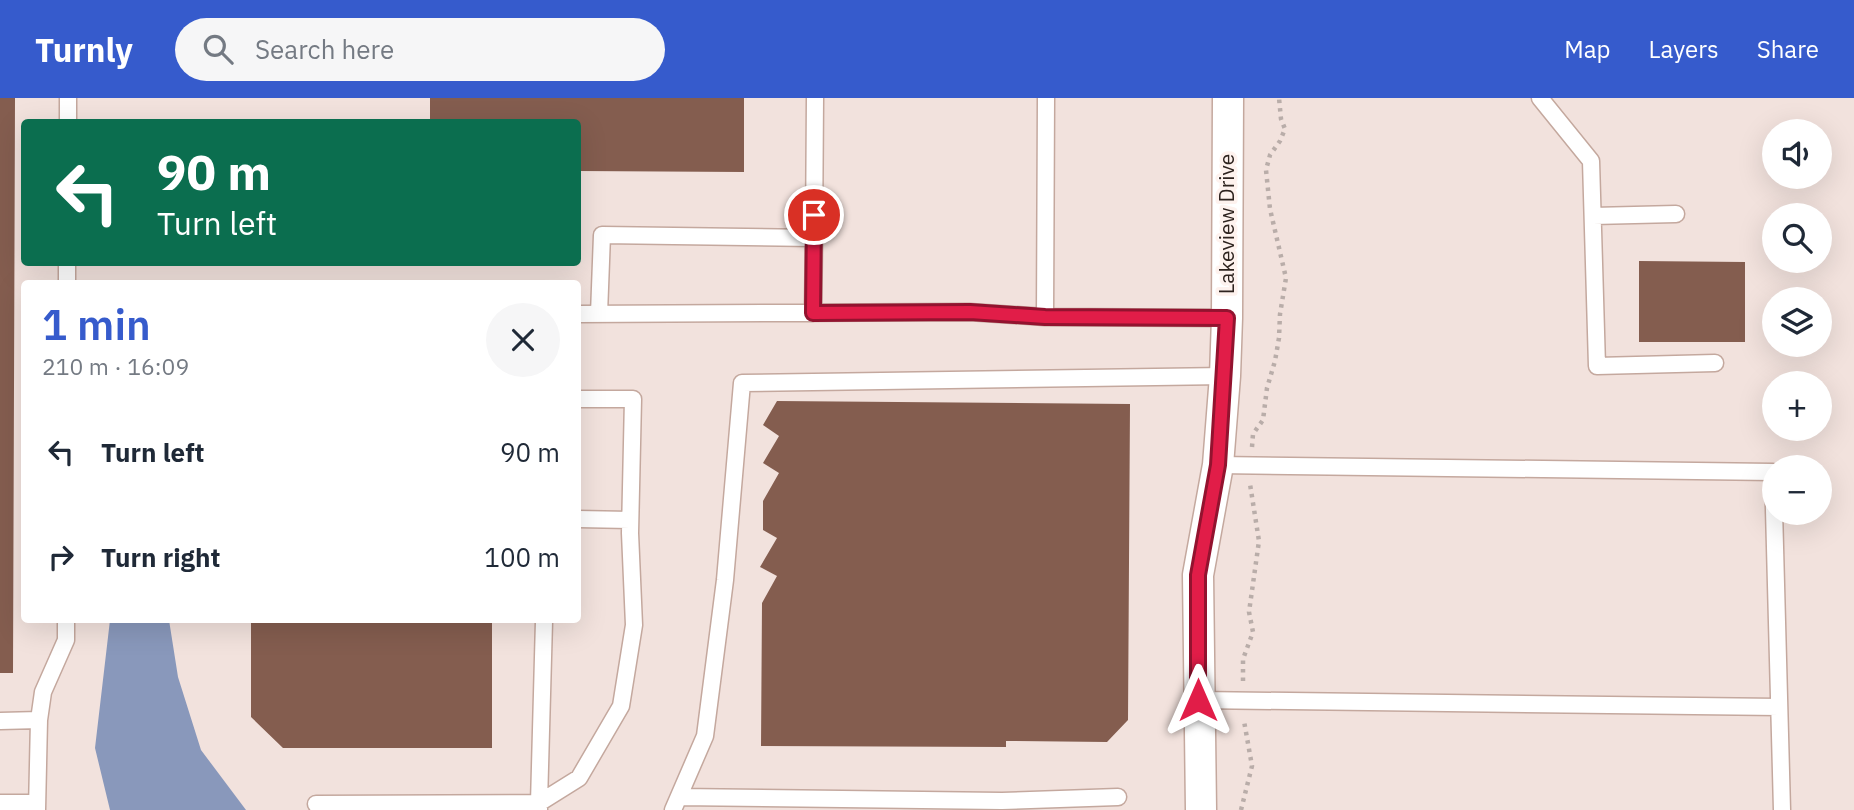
<!DOCTYPE html>
<html lang="en">
<head>
<meta charset="utf-8">
<style>
	body { margin:0; font-family:"IBM Plex Sans",sans-serif; background:#f6f6f7; color:#1f2937; height:100vh; display:flex; flex-direction:column; font-size:26px; white-space:nowrap }
	* { box-sizing:border-box; margin:0 }
	p { font-size:23px; color:#747a83 }
	.icon { flex:none; width:38px; height:38px; fill:none; stroke:currentColor; stroke-width:2; stroke-linecap:round; stroke-linejoin:round }
	.map { position:relative; flex:1; overflow:hidden }
	.drawer { position:absolute; left:21px; top:182px; width:560px; height:343px; display:flex; flex-direction:column; background:#fff; border-radius:7px; box-shadow:0 7px 28px #0002 }
	.drawer>* { flex:none }
	.top-card { position:absolute; left:21px; top:21px; width:560px; height:147px; border-radius:7px; box-shadow:0 7px 28px #0002; background:#0b6e4f; color:#fff; overflow:hidden }
	.fabs { position:absolute; left:1762px; top:21px; display:grid; gap:14px }
	.fabs a { display:grid; place-items:center; width:70px; height:70px; border-radius:50%; background:#fff; box-shadow:0 7px 28px #0002; font-size:35px }
	.pin { position:absolute; display:grid; place-items:center; width:60px; height:60px; color:#fff; margin:-30px; border:4px solid #fff; border-radius:50%; box-shadow:0 2px 7px #0007 }
	.me { position:absolute; width:77px; margin:-38px; rotate:0deg; stroke-linejoin:round; filter:drop-shadow(0 0 5px #0008) }
	.turn { display:flex; align-items:center; gap:24px; height:147px; padding:0 21px; font-size:32px }
	.turn .icon { width:91px; height:91px; stroke-width:2.5 }
	.turn b { display:block; font-size:49px; line-height:60px }
	.round { display:grid; place-items:center; flex:none; width:74px; height:74px; border-radius:37px; background:#f6f6f7 }
	.summary { display:flex; align-items:center; justify-content:space-between; height:119px; padding:0 21px }
	h1 { font-size:42px; font-weight:600; line-height:52px; color:#365bcc }
	ul { padding:0; list-style:none }
	li { display:flex; align-items:center; gap:21px; height:105px; padding:0 21px }
	li div { flex:1 }
	li b { display:block; font-size:26px }
	li em { font-style:normal }
	header { display:flex; align-items:center; gap:42px; box-sizing:border-box; height:98px; padding:0 35px; background:#365bcc; color:#fff }
	header strong { font-size:33px }
	nav { display:flex; gap:38px; margin-inline-start:auto; font-size:24px }
	.search { width:490px; height:63px; background:#f6f6f7; display:flex; align-items:center; gap:18px; box-sizing:border-box; padding:0 24px; border-radius:38px; color:#747a83; font-size:26px }
	.map>svg:first-child { display:block }
	.built { fill:#f2e2dd; fill-rule:evenodd }
	.water { fill:#8998bb }
	.building { fill:#845d4f }
	.lines { fill:none; stroke-linecap:round; stroke-linejoin:round }
	.service-casing { stroke:#c4a89e; stroke-width:19 }
	.minor-casing { stroke:#c4a89e; stroke-width:33 }
	.path { stroke:#b9ada9; stroke-width:4.5; stroke-dasharray:3.5 5; stroke-linecap:butt }
	.service { stroke:#fff; stroke-width:16 }
	.minor { stroke:#fff; stroke-width:30 }
	.route-casing { stroke:#92132f; stroke-width:18 }
	.route { stroke:#e11d48; stroke-width:12 }
	.labels { text-anchor:middle; stroke-width:7; stroke-linejoin:round; paint-order:stroke }
	.street-label { font-size:21px; fill:#2e231f; stroke:#fef2ee }
</style>
</head>
<body>
<header>
<strong>Turnly</strong>
<div class="search"><svg class="icon" aria-label="search" viewBox="0 0 24 24"><circle cx="10" cy="10" r="6"/><path d="M15 15l6 6"/></svg>Search here</div>
<nav><a>Map</a><a>Layers</a><a>Share</a></nav>
</header>
<div class="map">
<svg width="1854" height="712" viewBox="0 0 1854 712">
	<rect width="100%" height="100%" fill="#fef2ee"/>
	<!-- built -->
	<path class="built" d="M0,0H1854V712H0ZM24,24H578V164H24ZM1774,33H1820V79H1774ZM1774,117H1820V163H1774ZM24,186H578V522H24ZM1774,201H1820V247H1774ZM1774,285H1820V331H1774ZM1774,369H1820V415H1774Z"/>
	<!-- water -->
	<path class="water" d="M110,522H169L178,579L201,652L246,712H110L95,650Z"/>
	<!-- building -->
	<path class="building" d="M0,0H15L13,575H0Z
		M430,0H744V74L578,73V24H430Z
		M1639,163L1745,164V244H1639Z
		M777,303L1130,306L1128,622L1107,644L1006,643V649L761,648L762,505L777,478L760,469L777,440L763,432V403L779,375L763,365L779,338L763,327Z
		M251,522H492V650H283L251,619Z"/>
	<g class="lines">
		<defs>
			<path id="service" d="M1540,0L1591,63L1597,268L1715,265
				M68,24V0
				M1593,118L1676,116
				M67,186V164
				M813,215L814,140
				M578,216L969,214L1045,219L1227,220
				M599,216L602,137L814,140L815,0
				M1045,219L1046,0
				M1218,367L1773,374L1782,712
				M578,421L630,422
				M544,523L539,705L579,680L621,608L634,527L630,435L633,301H578
				M1198,602L1779,609
				M39,622L43,594L66,542V522
				M0,623L39,622L37,712
				M679,699L1002,703L1118,699
				M0,705H37
				M316,706L539,705V712
				M673,712L705,638L725,482L742,285L1225,278"/>
			<path id="minor" d="M1201,712L1198,477L1218,367L1225,278L1227,220L1228,0"/>
		</defs>
		<!-- service casing -->
		<use href="#service" class="service-casing"/>
		<!-- minor casing -->
		<use href="#minor" class="minor-casing"/>
		<!-- path -->
		<path class="path" d="M1252,349L1253,336L1263,322L1267,290L1275,263L1279,240L1280,216L1286,180L1270,111L1266,72L1270,57L1280,43L1285,31L1281,21L1279,0
			M1243,583V561L1253,534L1249,514L1259,443L1250,386
			M1241,712L1252,668L1244,623"/>
		<!-- service -->
		<use href="#service" class="service"/>
		<!-- minor -->
		<use href="#minor" class="minor"/>
	</g>
	<g class="lines">
		<defs>
			<path id="route" d="M814,117L813,215L970,214L1045,219L1227,220L1218,367L1198,477V602"/>
		</defs>
		<!-- route casing -->
		<use href="#route" class="route-casing"/>
		<!-- route -->
		<use href="#route" class="route"/>
	</g>
	<g class="labels">
		<!-- street labels -->
		<g class="street-label">
			<text transform="translate(1227 126) rotate(-90)" y="7">Lakeview Drive</text>
		</g>
	</g>
</svg>
<div class="fabs">
<a><svg class="icon" aria-label="sound" viewBox="0 0 24 24"><path d="M4 9h4l5-4v14l-5-4H4zM17 9q2 3 0 6"/></svg></a>
<a><svg class="icon" aria-label="search" viewBox="0 0 24 24"><circle cx="10" cy="10" r="6"/><path d="M15 15l6 6"/></svg></a>
<a><svg class="icon" aria-label="layers" viewBox="0 0 24 24"><path d="M12 4l9 5-9 5-9-5zM3 14l9 5 9-5"/></svg></a>
<a>+</a>
<a>−</a>
</div>
<div class="pin" style="left:814px;top:117px;background:#d93025"><svg class="icon" aria-label="arrive" viewBox="0 0 24 24"><path d="M6 21V4h12l-3 4 3 4H6"/></svg></div>
<svg class="me" style="left:1198px;top:602px" viewBox="-20 -20 40 40"><path d="M0-17L14 15 0 8-14 15z" fill="#e11d48" stroke="#fff" stroke-width="4"/></svg>
<div class="top-card">
<div class="turn"><svg class="icon" aria-label="left" viewBox="0 0 24 24"><path d="M17 20v-9H6M10 6l-5 5 5 5"/></svg><div><b>90 m</b>Turn left</div></div>
</div>
<section class="drawer">
<div class="summary"><div><h1>1 min</h1><p>210 m · 16:09</p></div><a class="round"><svg class="icon" aria-label="close" viewBox="0 0 24 24"><path d="M6 6l12 12M18 6L6 18"/></svg></a></div>
<ul>
<li><svg class="icon" aria-label="left" viewBox="0 0 24 24"><path d="M17 20v-9H6M10 6l-5 5 5 5"/></svg><div><b>Turn left</b></div><em>90 m</em></li>
<li><svg class="icon" aria-label="right" viewBox="0 0 24 24"><path d="M7 20v-9h11M14 6l5 5-5 5"/></svg><div><b>Turn right</b></div><em>100 m</em></li>
</ul>
</section>
</div>
</body>
</html>
